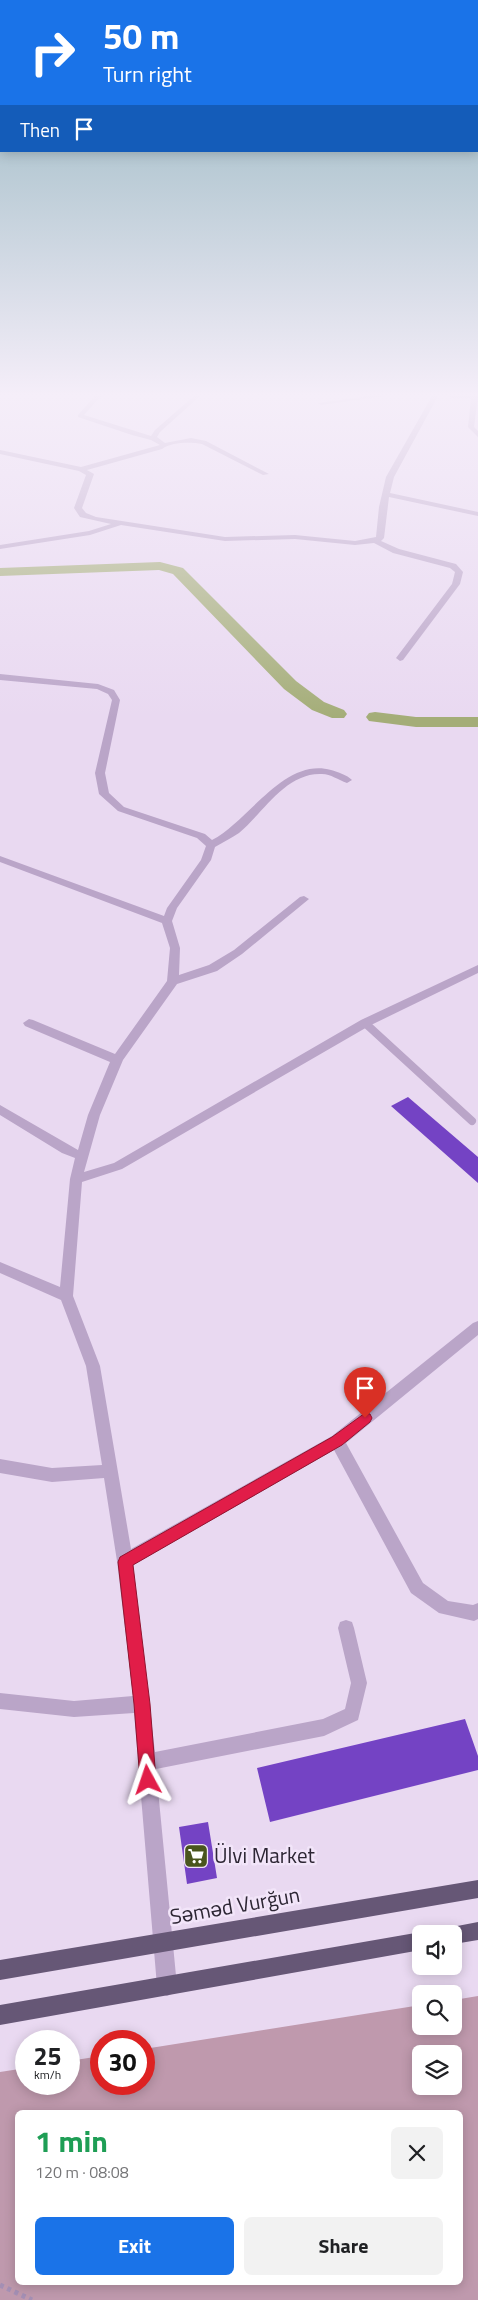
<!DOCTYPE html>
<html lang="en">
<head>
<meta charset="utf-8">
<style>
	body { margin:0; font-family:"Titillium Web",sans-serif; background:#f2f2f2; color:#202124; height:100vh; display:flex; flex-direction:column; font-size:19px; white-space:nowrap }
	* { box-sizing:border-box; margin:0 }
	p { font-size:16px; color:#757577 }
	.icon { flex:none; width:28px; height:28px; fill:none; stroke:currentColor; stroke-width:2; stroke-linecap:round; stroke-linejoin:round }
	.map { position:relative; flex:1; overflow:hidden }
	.panel { position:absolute; left:15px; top:2110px; width:448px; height:175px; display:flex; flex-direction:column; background:#fff; border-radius:8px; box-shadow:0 2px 12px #0003 }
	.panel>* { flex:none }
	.hud { position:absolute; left:0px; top:0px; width:479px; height:152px; box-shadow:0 2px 12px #0003; background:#1a73e8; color:#fff; overflow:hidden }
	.controls { position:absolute; left:412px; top:1925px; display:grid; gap:10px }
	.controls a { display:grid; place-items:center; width:50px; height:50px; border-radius:8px; background:#fff; box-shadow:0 2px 12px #0003; font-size:25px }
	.speed { position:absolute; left:15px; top:2030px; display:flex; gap:10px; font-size:25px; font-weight:700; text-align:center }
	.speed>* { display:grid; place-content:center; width:65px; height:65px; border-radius:50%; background:#fff; box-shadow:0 2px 12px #0003; line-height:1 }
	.speed small { font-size:12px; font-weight:400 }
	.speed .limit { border:8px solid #d22; background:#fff; color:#111 }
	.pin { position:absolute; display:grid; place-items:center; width:42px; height:42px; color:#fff; margin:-51px -21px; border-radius:50% 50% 50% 0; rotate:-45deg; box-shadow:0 0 5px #0007 }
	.pin .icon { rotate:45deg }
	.me { position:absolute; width:55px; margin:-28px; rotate:355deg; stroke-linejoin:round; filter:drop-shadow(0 0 4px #0008) }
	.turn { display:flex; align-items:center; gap:18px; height:105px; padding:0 20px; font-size:22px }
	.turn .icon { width:65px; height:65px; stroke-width:2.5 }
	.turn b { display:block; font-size:35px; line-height:42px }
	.then { display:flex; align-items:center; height:48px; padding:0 20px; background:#0003; gap:10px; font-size:19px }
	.round { display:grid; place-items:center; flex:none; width:52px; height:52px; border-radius:8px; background:#f2f2f2 }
	.headline { display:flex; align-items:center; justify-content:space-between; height:85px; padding:0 20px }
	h1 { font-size:30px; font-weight:700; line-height:38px; color:#1e9e55 }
	.primary-button { display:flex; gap:10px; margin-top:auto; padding:10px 20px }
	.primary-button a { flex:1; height:58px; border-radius:8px; background:#1a73e8; color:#fff; font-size:20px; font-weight:700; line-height:58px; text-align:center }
	.primary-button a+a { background:#f2f2f2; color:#202124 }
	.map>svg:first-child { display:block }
	.green { fill:#bf99ad; fill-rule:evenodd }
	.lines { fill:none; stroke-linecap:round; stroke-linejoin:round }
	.canal { fill:#a4ad78; fill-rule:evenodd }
	.building { fill:#7443c4 }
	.path { stroke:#a48fb4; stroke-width:5; stroke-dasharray:4 4; stroke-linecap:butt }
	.service { stroke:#baa5c8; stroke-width:8 }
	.minor { fill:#baa5c8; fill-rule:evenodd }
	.primary { fill:#665776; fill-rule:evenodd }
	.route { fill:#e11d48; stroke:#92132f }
	.labels { text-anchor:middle; stroke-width:5; stroke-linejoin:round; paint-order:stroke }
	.near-poi-label { font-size:21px; fill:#2d2634; stroke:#f2e5f9; text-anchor:start }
	.near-street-label { font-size:21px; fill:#2d2634; stroke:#f2e5f9 }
</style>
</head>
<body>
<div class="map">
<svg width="478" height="2300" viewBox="0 0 478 2300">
	<rect width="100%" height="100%" fill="#e9d9f1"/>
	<!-- green -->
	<path class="green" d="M478,1996V2300H0V2072L26,2068V2084H69V2061L101,2056V2084H144V2049L421,2005V2026H454V2000ZM421,2054H454V2086H421ZM18,2112H460V2282H18Z"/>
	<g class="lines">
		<!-- canal -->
		<path class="canal" d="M160,562L183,568L296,681L324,702L344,710L347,714L344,718H332L312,710L284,689L173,574L159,570L0,576V568Z
			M375,712L416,717H478V727H416L369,721L366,717L369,713Z"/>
	</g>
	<!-- building -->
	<path class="building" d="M408,1097L478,1157V1183L391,1106Z
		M465,1719L478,1756V1770L270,1822L257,1768Z
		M208,1822L217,1878L187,1884L179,1827Z"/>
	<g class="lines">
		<!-- path -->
		<path class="path" d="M0,2285L32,2300"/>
		<!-- service -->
		<path class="service" d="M365,1023L472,1121"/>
		<!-- minor -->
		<path class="minor" d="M95,396H101L84,415L151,436L155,430L194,396H200L160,432L157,437L165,443L191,438L206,441L269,474L263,475L202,444C190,442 172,442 162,449L87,470L94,474L82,508L86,513L96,517L225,537L295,535L355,541L376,537L379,507L386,477L432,396H438L394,477L390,493L478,512V516L389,497L384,538L381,541L399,549L456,564L463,572L460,584L403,660L400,661L396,658L452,584L455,572L450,568L393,553L374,543L355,545L295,539L225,541L121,525L90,535L0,549V545L89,531L111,524L80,517L74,508L86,475L79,471L0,454V450L81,467L160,445L151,440L132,435L78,417V415Z
			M369,396H385L321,405L318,403Z
			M449,396H478L474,427L478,431V437L468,427L471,398H452Z
			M0,674L98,684L114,690L120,700L105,773L109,793L124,807L205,834L212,840C249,821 284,757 331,770C338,772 347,775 352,780L347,783C338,780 331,774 322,774C286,772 263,813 239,833C232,838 223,842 215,847L211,860L177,908L172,921L180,948L179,975L209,965L234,950L300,897L304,896L309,899L242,954L217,971L177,984L123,1060L100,1115L84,1172L114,1163L361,1020L478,965V973L369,1026L122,1169L82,1182L73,1296L100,1366L131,1549L332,1436L473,1323L478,1321V1335L346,1443L423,1583L448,1601L473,1605L478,1603V1619L474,1621L439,1613L411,1593L334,1450L133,1565L155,1752L323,1719L345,1709L351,1683L338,1628L340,1622L346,1620L352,1622L354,1628L367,1683L358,1720L324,1736L156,1769L177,1986L174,1993L167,1996L160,1993L157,1986L134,1713L74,1717L0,1709V1693L74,1701L133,1696L117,1561L104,1478L52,1482L0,1473V1459L52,1468L102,1465L86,1366L61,1300L0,1273V1262L60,1287L70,1179L75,1158L62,1153L0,1115V1105L78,1150L88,1115L110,1062L25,1026L23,1023L29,1019L33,1020L115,1054L167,981L170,948L162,923L0,862V856L164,916L167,908L201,860L206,846L197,838L118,811L99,794L95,773L112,700L108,694L97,689L0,680Z"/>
		<!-- primary -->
		<path class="primary" d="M478,1880V1898L0,1980V1960Z
			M478,1922V1940L454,1944V1934H445L447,1928Z
			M421,1932L426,1934H421V1950L0,2025V2005Z"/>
	</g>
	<!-- sky -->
	<linearGradient id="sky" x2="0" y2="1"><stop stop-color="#8db1bb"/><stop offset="0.55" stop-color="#f5eef9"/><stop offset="1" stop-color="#f5eef9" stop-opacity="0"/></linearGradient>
	<rect width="478" height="718" fill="url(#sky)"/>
	<!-- route -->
	<path class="route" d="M365,1413L370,1414L372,1418L370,1422L342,1445L133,1565L150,1704L156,1780L154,1786L148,1788L142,1786L140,1780L134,1704L118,1562L120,1557L332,1437Z"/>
	<!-- icons -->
	<defs>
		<symbol id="supermarket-square" viewBox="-11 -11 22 22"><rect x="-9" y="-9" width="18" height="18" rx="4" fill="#49551d" stroke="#f2e5f9"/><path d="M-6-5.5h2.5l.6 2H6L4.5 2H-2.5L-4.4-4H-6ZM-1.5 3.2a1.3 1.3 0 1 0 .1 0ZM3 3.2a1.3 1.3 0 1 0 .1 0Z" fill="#fff"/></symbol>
	</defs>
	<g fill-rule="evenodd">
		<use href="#supermarket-square" x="182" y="1842" width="28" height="28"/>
	</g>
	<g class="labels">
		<!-- near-poi labels -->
		<g class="near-poi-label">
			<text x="214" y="1863">Ülvi Market</text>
		</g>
		<!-- near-street labels -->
		<g class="near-street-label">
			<text transform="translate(235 1906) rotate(-10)" y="7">Səməd Vurğun</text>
		</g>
	</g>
</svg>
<div class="controls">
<a><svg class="icon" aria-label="sound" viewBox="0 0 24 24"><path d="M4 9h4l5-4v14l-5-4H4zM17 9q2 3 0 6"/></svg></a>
<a><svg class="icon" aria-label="search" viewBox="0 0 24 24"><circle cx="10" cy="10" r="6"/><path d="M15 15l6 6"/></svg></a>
<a><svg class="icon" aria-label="layers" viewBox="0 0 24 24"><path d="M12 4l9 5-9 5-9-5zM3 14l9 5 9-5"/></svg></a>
</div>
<div class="speed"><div>25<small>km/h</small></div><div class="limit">30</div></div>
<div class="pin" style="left:365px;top:1418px;background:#d93025"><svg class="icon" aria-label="arrive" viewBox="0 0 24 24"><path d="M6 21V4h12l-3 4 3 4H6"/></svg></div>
<svg class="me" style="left:148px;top:1780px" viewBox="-20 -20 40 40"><path d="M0-17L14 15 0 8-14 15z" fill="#e11d48" stroke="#fff" stroke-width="4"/></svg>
<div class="hud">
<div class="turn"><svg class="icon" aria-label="right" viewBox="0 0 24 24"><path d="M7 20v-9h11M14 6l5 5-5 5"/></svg><div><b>50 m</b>Turn right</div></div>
<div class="then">Then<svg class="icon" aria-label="arrive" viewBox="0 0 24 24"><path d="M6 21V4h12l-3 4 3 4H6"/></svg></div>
</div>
<section class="panel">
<div class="headline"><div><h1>1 min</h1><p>120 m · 08:08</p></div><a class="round"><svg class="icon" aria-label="close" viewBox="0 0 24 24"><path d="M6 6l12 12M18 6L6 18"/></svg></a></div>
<div class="primary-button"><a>Exit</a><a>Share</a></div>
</section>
</div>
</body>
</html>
